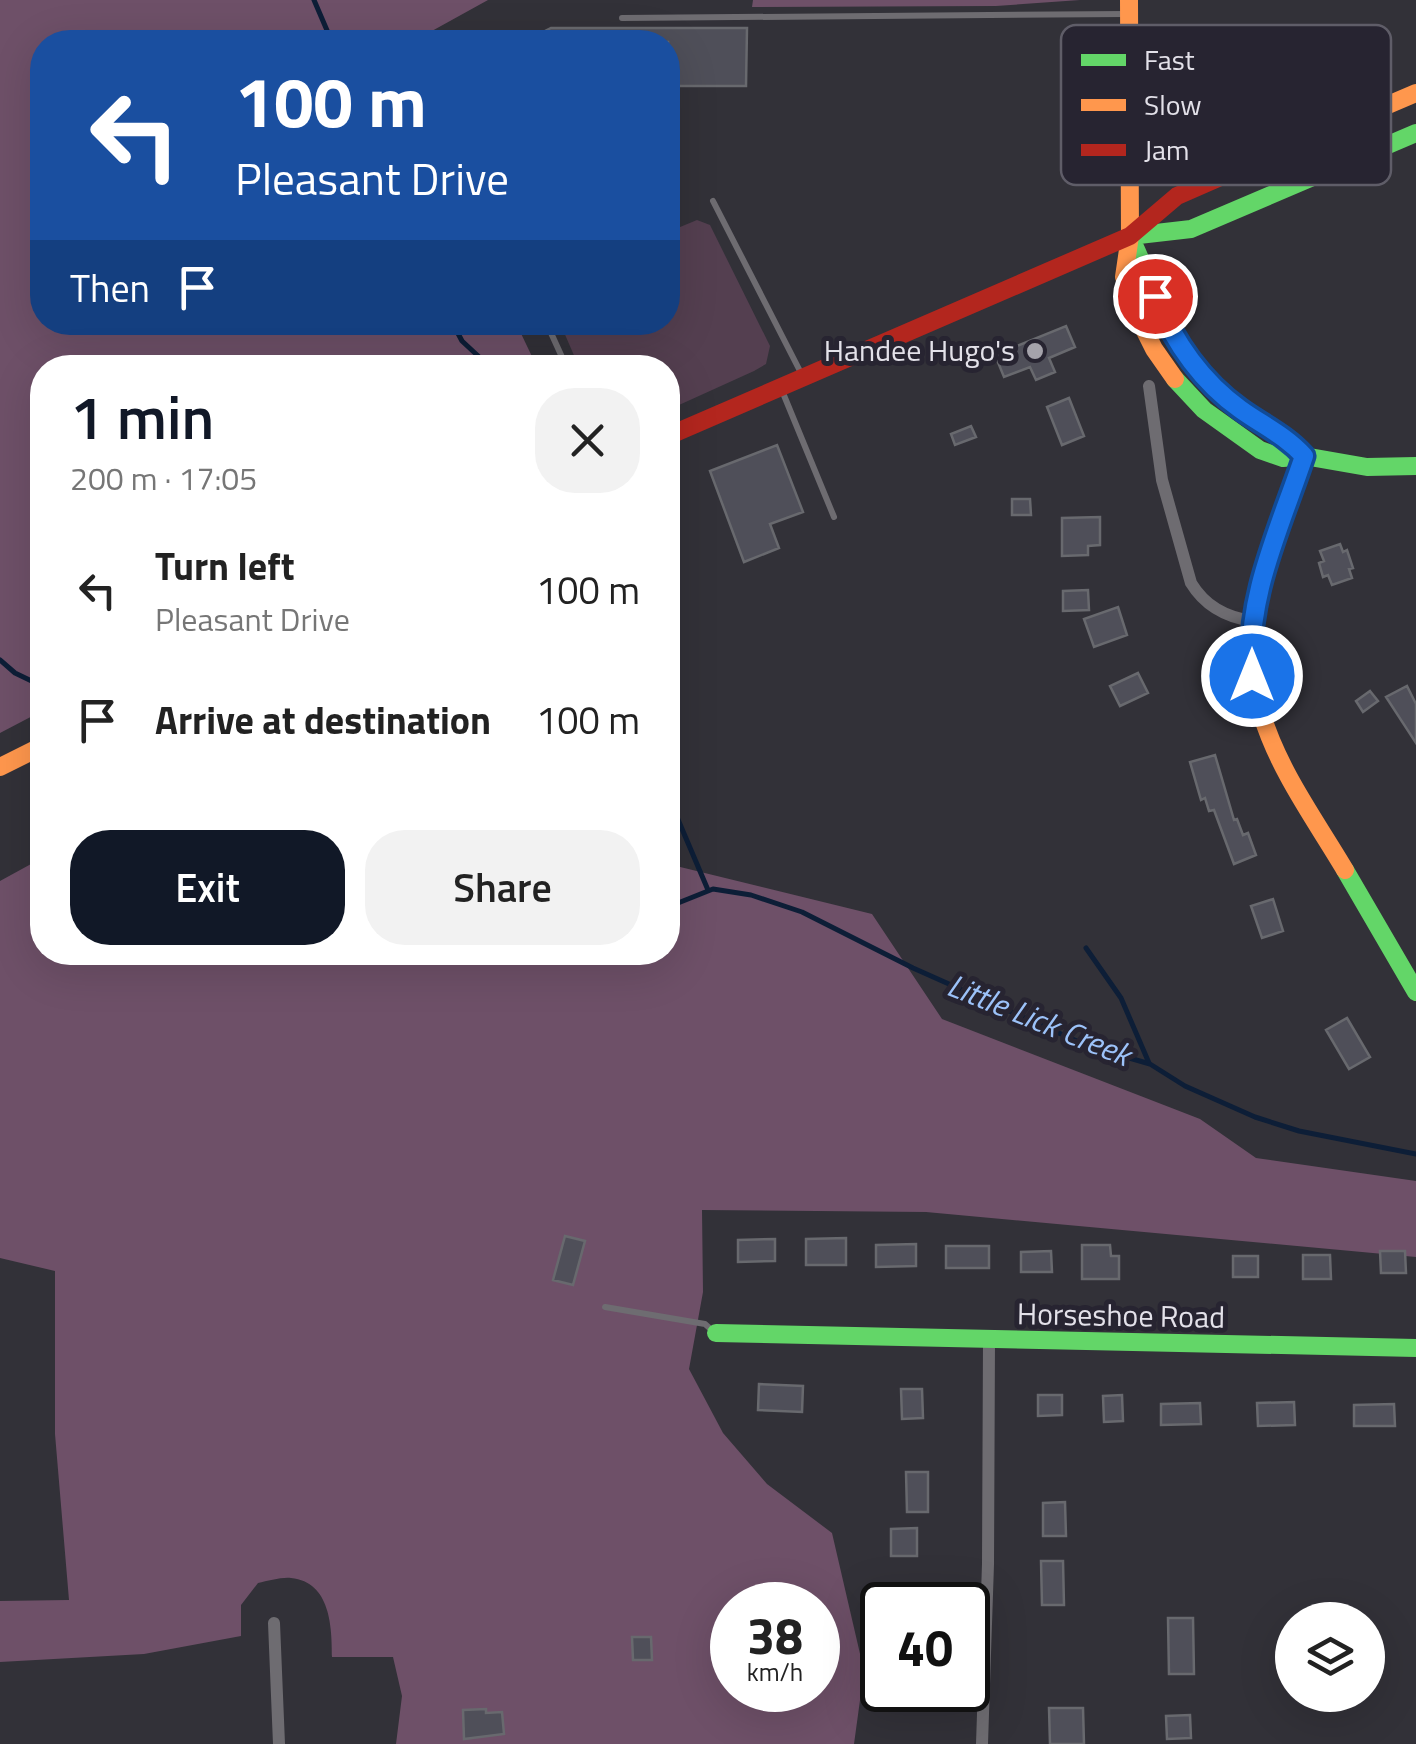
<!DOCTYPE html>
<html lang="en">
<head>
<meta charset="utf-8">
<style>
	body { margin:0; font-family:"Titillium Web",sans-serif; background:#f2f2f2; color:#222; height:100vh; display:flex; flex-direction:column; font-size:38px; white-space:nowrap }
	* { box-sizing:border-box; margin:0 }
	p { font-size:32px; color:#767676 }
	.icon { flex:none; width:55px; height:55px; fill:none; stroke:currentColor; stroke-width:2; stroke-linecap:round; stroke-linejoin:round }
	.map { position:relative; flex:1; overflow:hidden }
	.sheet { position:absolute; left:30px; top:355px; width:650px; height:610px; display:flex; flex-direction:column; background:#fff; border-radius:40px; box-shadow:0 10px 40px #0002 }
	.sheet>* { flex:none }
	.hud { position:absolute; left:30px; top:30px; width:650px; height:305px; border-radius:40px; box-shadow:0 10px 40px #0002; background:#1a4fa0; color:#fff; overflow:hidden }
	.buttons { position:absolute; left:1275px; top:1602px; display:grid; gap:20px }
	.buttons a { display:grid; place-items:center; width:110px; height:110px; border-radius:50%; background:#fff; box-shadow:0 10px 40px #0002; font-size:50px }
	.speed { position:absolute; left:710px; top:1582px; display:flex; gap:20px; font-size:50px; font-weight:700; text-align:center }
	.speed>* { display:grid; place-content:center; width:130px; height:130px; border-radius:50%; background:#fff; box-shadow:0 10px 40px #0002; line-height:1 }
	.speed small { font-size:25px; font-weight:400 }
	.speed .limit { border:5px solid #111; border-radius:15px; background:#fff; color:#111 }
	.pin { position:absolute; display:grid; place-items:center; width:85px; height:85px; color:#fff; margin:-42px; border:5px solid #fff; border-radius:50%; box-shadow:0 2px 10px #0007 }
	.me { position:absolute; width:110px; margin:-55px; rotate:0deg; stroke-linejoin:round; filter:drop-shadow(0 0 8px #0008) }
	.turn { display:flex; align-items:center; gap:35px; height:210px; padding:0 40px; font-size:45px }
	.turn .icon { width:130px; height:130px; stroke-width:2.5 }
	.turn b { display:block; font-size:70px; line-height:85px }
	.then { display:flex; align-items:center; height:95px; padding:0 40px; background:#0003; gap:20px; font-size:38px }
	.round { display:grid; place-items:center; flex:none; width:105px; height:105px; border-radius:40px; background:#f2f2f2 }
	.overview { display:flex; align-items:center; justify-content:space-between; height:170px; padding:0 40px }
	h1 { font-size:60px; font-weight:600; line-height:75px; color:#111827 }
	.action { display:flex; gap:20px; margin-top:auto; padding:20px 40px }
	.action a { flex:1; height:115px; border-radius:40px; background:#111827; color:#fff; font-size:40px; font-weight:600; line-height:115px; text-align:center }
	.action a+a { background:#f2f2f2; color:#222 }
	ul { padding:0; list-style:none }
	li { display:flex; align-items:center; gap:30px; height:130px; padding:0 40px }
	li div { flex:1 }
	li b { display:block; font-size:38px }
	li em { font-style:normal }
	.map>svg:first-child { display:block }
	.green { fill:#543f50 }
	.forest { fill:#6e5068; fill-rule:evenodd }
	.lines { fill:none; stroke-linecap:round; stroke-linejoin:round }
	.stream { stroke:#0d1e37; stroke-width:5 }
	.building { fill:#4f4f59; stroke:#68696e; stroke-width:2.5 }
	.lane { stroke:#6e6c71; stroke-width:6 }
	.street { stroke:#6e6c71; stroke-width:12 }
	.fast { stroke:#63d668; stroke-width:18 }
	.slow { stroke:#ff974d; stroke-width:18 }
	.jam { stroke:#b3261e; stroke-width:18 }
	.route-casing { stroke:#114b97; stroke-width:25 }
	.route { stroke:#1a73e8; stroke-width:18 }
	.poi-dot { fill:#a5a3ab; stroke:#272431; stroke-width:4 }
	.labels { text-anchor:middle; stroke-width:10; stroke-linejoin:round; paint-order:stroke }
	.poi-label { font-size:30px; fill:#e3e1e9; stroke:#272431; text-anchor:end }
	.street-label { font-size:30px; fill:#e3e1e9; stroke:#272431 }
	.water-label { font-size:32px; font-style:italic; fill:#9cc2f9; stroke:#272431 }
	.key { fill:#272431; stroke:#5f5d68; stroke-width:2.5 }
	.key-label { font-size:28px; fill:#e3e1e9 }
</style>
</head>
<body>
<div class="map">
<svg width="1416" height="1744" viewBox="0 0 1416 1744">
	<rect width="100%" height="100%" fill="#323138"/>
	<!-- green -->
	<path class="green" d="M697,220L710,225L770,346L766,364L754,371L668,410V368L579,367L560,323L668,322V232Z"/>
	<!-- forest -->
	<path class="forest" d="M0,0H488L412,42H42V322L516,323L537,367L42,368V711L0,733Z
		M753,0H1080L996,6L752,7Z
		M42,858V952H668V864L872,914L942,1019L1200,1119L1256,1158L1416,1181V1257L926,1212L702,1210L703,1292L689,1369L723,1433L767,1484L832,1533L864,1671L854,1744H396L402,1696L393,1657H332C332,1628 331,1582 291,1578C281,1577 268,1581 258,1583L241,1605V1636L144,1654L0,1662V1601L69,1600L55,1434V1271L0,1258V881ZM732,1605H818V1690H732Z"/>
	<g class="lines">
		<!-- stream -->
		<path class="stream" d="M314,0L332,42
			M452,322L462,341L491,368
			M0,660L15,673L42,686
			M668,796L708,890
			M668,907L713,889L751,895L802,912L913,968L1088,1046L1150,1064L1185,1086L1255,1117L1299,1131L1416,1154
			M1086,948L1121,998L1149,1063"/>
	</g>
	<!-- building -->
	<path class="building" d="M551,28H747L746,86H668V42H523Z
		M1066,326L1075,347L1049,358L1055,372L1036,380L1030,367L1004,377L995,355Z
		M1069,398L1084,436L1062,445L1047,407Z
		M971,426L976,437L955,445L951,434Z
		M777,445L803,512L770,524L779,548L744,562L710,471Z
		M1012,499H1030L1031,515H1012Z
		M1100,517V545L1088,546V555L1062,556V518Z
		M1340,544L1343,552L1347,550L1353,568L1349,569L1352,578L1332,585L1328,575L1323,577L1319,563L1324,561L1320,551Z
		M1088,590L1089,610L1063,611V591Z
		M1118,607L1127,635L1094,647L1084,619Z
		M1138,673L1148,693L1120,706L1110,686Z
		M1407,686L1416,704V743L1386,697Z
		M1370,691L1378,701L1363,712L1356,701Z
		M1215,755L1234,820L1237,819L1243,835L1248,833L1256,855L1234,864L1214,810L1209,811L1205,798L1201,800L1190,762Z
		M1273,899L1283,931L1262,938L1251,906Z
		M1347,1018L1370,1057L1349,1069L1326,1030Z
		M565,1236L585,1241L573,1285L553,1280Z
		M846,1238V1265H806V1239Z
		M775,1239V1261L738,1262V1240Z
		M916,1244V1266L876,1267V1245Z
		M1082,1245H1110L1111,1256H1119V1279H1082Z
		M946,1246H989V1268H946Z
		M1051,1251L1052,1272H1021V1252Z
		M1380,1251H1405L1406,1273H1381Z
		M1303,1255H1330L1331,1279H1303Z
		M1233,1256H1258V1277H1233Z
		M759,1384L803,1386L802,1412L758,1410Z
		M901,1389H922L923,1418L902,1419Z
		M1038,1395H1062V1415L1038,1416Z
		M1122,1395L1123,1421L1104,1422L1103,1396Z
		M1294,1402L1295,1425L1258,1426L1257,1403Z
		M1200,1403L1201,1424L1161,1425V1404Z
		M1394,1404L1395,1426H1354V1405Z
		M906,1472H928V1512H907Z
		M1065,1502L1066,1536H1043V1503Z
		M917,1528V1556H891V1529Z
		M1041,1561H1063L1064,1605H1042Z
		M882,1592H906V1605H883Z
		M1168,1618H1193L1194,1674H1169Z
		M632,1637H651L652,1660H633Z
		M879,1690H902V1708H879Z
		M1049,1708H1083L1084,1744H1050Z
		M486,1709V1713L502,1712L504,1734L464,1739L463,1710Z
		M1190,1715L1191,1738L1167,1739L1166,1716Z"/>
	<g class="lines">
		<!-- lane -->
		<path class="lane" d="M622,18L1126,14
			M713,201L801,373
			M546,322L567,368
			M783,393L834,517
			M605,1307L705,1324L714,1332"/>
		<!-- street -->
		<path class="street" d="M1149,386L1162,480L1191,583C1205,606 1225,617 1252,621
			M274,1623L279,1744
			M982,1744L988,1564L989,1341"/>
		<!-- fast -->
		<path class="fast" d="M1130,236C1156,293 1176,352 1223,395C1249,418 1280,432 1304,456
			M1130,236L1191,229L1416,133
			M1175,379L1204,410L1260,450L1283,458L1304,456L1367,467L1416,466
			M1345,870L1416,992
			M716,1333L1416,1348"/>
		<!-- slow -->
		<path class="slow" d="M1129,0L1130,236L1124,277L1139,319L1154,349L1175,379
			M1280,151L1416,93
			M1304,456C1275,539 1234,626 1262,715C1279,771 1316,821 1345,870
			M0,767L42,746"/>
		<!-- jam -->
		<path class="jam" d="M668,436L1130,236L1177,196L1280,151"/>
	</g>
	<g class="lines">
		<defs>
			<path id="route" d="M1155,296C1173,340 1201,381 1240,409C1262,425 1285,435 1304,456C1280,528 1245,599 1252,676"/>
		</defs>
		<!-- route casing -->
		<use href="#route" class="route-casing"/>
		<!-- route -->
		<use href="#route" class="route"/>
	</g>
	<!-- markers -->
	<circle class="poi-dot" cx="1035" cy="351" r="10"/>
	<g class="labels">
		<!-- poi labels -->
		<g class="poi-label">
			<text x="1015" y="361">Handee Hugo's</text>
		</g>
		<!-- street labels -->
		<g class="street-label">
			<text transform="translate(1121 1316) rotate(1)" y="10">Horseshoe Road</text>
		</g>
		<!-- water labels -->
		<g class="water-label">
			<text transform="translate(1039 1020) rotate(22)" y="11">Little Lick Creek</text>
		</g>
	</g>
	<!-- legend -->
	<rect x="1061" y="25" width="330" height="160" rx="15" class="key"/>
	<rect x="1081" y="54" width="45" height="12" fill="#63d668"/>
	<rect x="1081" y="99" width="45" height="12" fill="#ff974d"/>
	<rect x="1081" y="144" width="45" height="12" fill="#b3261e"/>
	<g class="key-label">
		<text x="1144" y="70">Fast</text>
		<text x="1144" y="115">Slow</text>
		<text x="1144" y="160">Jam</text>
	</g>
</svg>
<div class="buttons">
<a><svg class="icon" aria-label="layers" viewBox="0 0 24 24"><path d="M12 4l9 5-9 5-9-5zM3 14l9 5 9-5"/></svg></a>
</div>
<div class="speed"><div>38<small>km/h</small></div><div class="limit">40</div></div>
<div class="pin" style="left:1155px;top:296px;background:#d93025"><svg class="icon" aria-label="arrive" viewBox="0 0 24 24"><path d="M6 21V4h12l-3 4 3 4H6"/></svg></div>
<svg class="me" style="left:1252px;top:676px" viewBox="-20 -20 40 40"><circle r="17" fill="#1a73e8" stroke="#fff" stroke-width="3"/><path d="M0-11L8 9 0 5-8 9z" fill="#fff"/></svg>
<div class="hud">
<div class="turn"><svg class="icon" aria-label="left" viewBox="0 0 24 24"><path d="M17 20v-9H6M10 6l-5 5 5 5"/></svg><div><b>100 m</b>Pleasant Drive</div></div>
<div class="then">Then<svg class="icon" aria-label="arrive" viewBox="0 0 24 24"><path d="M6 21V4h12l-3 4 3 4H6"/></svg></div>
</div>
<section class="sheet">
<div class="overview"><div><h1>1 min</h1><p>200 m · 17:05</p></div><a class="round"><svg class="icon" aria-label="close" viewBox="0 0 24 24"><path d="M6 6l12 12M18 6L6 18"/></svg></a></div>
<ul>
<li><svg class="icon" aria-label="left" viewBox="0 0 24 24"><path d="M17 20v-9H6M10 6l-5 5 5 5"/></svg><div><b>Turn left</b><p>Pleasant Drive</p></div><em>100 m</em></li>
<li><svg class="icon" aria-label="arrive" viewBox="0 0 24 24"><path d="M6 21V4h12l-3 4 3 4H6"/></svg><div><b>Arrive at destination</b></div><em>100 m</em></li>
</ul>
<div class="action"><a>Exit</a><a>Share</a></div>
</section>
</div>
</body>
</html>
